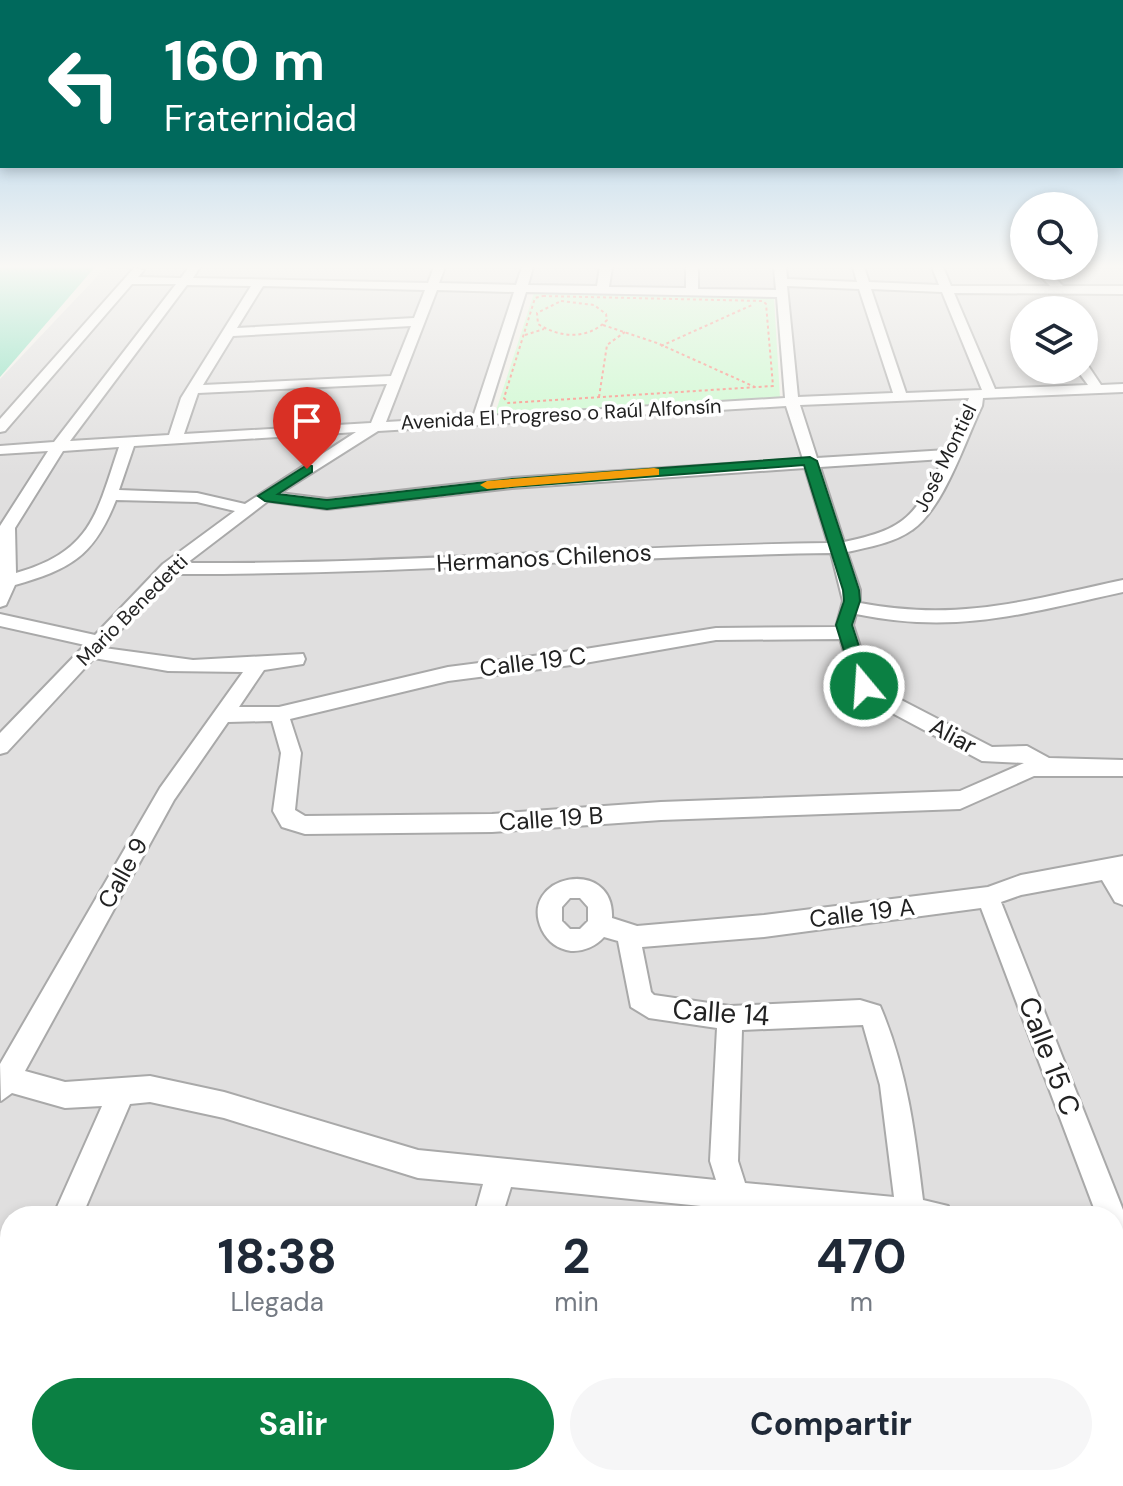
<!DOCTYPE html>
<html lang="es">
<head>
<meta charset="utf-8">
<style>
	body { margin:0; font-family:"DM Sans",sans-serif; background:#f6f6f7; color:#1f2937; height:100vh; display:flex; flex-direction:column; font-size:30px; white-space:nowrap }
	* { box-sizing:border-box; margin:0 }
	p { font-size:26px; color:#747a83 }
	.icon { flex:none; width:44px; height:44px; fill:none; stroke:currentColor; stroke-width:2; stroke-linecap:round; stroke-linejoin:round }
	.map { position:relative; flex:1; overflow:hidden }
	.drawer { position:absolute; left:0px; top:1206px; width:1124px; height:280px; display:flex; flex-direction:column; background:#fff; border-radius:32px 32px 0 0; box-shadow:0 4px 12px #0003 }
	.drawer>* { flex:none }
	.hud { position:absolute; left:0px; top:0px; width:1124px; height:168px; box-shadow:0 4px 12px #0003; background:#00695c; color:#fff; overflow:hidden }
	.buttons { position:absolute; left:1010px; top:192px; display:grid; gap:16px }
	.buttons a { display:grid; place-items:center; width:88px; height:88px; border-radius:50%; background:#fff; box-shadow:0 4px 12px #0003; font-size:40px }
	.pin { position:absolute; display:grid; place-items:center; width:68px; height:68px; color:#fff; margin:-82px -34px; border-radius:50% 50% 50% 0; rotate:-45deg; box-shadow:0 0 8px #0007 }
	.pin .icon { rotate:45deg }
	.me { position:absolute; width:88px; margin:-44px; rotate:342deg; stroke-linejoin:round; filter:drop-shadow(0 0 6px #0008) }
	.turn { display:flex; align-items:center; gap:28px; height:168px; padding:0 32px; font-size:36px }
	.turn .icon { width:104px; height:104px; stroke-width:2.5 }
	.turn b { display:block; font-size:56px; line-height:68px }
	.eta { display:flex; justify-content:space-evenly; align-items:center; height:136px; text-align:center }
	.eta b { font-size:48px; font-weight:700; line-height:56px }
	.button { display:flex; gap:16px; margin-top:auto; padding:16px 32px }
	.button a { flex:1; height:92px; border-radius:48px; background:#0b8043; color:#fff; font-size:32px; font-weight:700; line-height:92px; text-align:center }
	.button a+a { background:#f6f6f7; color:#1f2937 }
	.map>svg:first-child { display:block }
	.residential { fill:#e0dfdf; fill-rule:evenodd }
	.park { fill:#c8facc }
	.pitch { fill:#88e0be }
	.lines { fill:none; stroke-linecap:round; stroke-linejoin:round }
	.minor-casing { stroke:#a9a9a9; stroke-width:4 }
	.path { stroke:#fa8072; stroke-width:2; stroke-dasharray:3 3; stroke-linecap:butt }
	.minor { fill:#fff; fill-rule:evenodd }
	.route { fill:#0b8043; stroke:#07532c; stroke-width:2 }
	.slow { fill:#f59e0b }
	.labels { text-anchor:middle; stroke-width:7; stroke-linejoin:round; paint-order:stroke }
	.far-street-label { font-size:20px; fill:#222; stroke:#fff }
	.street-label { font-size:24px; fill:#222; stroke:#fff }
	.near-street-label { font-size:28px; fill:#222; stroke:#fff }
</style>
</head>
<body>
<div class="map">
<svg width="1123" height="1486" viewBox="0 0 1123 1486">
	<rect width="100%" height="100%" fill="#f2efe9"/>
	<!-- residential -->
	<path class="residential" d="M106,267H1123V388L792,402L783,294L528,291L489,418L460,421L1123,393V1486H0V379ZM1024,310H1084V370H1024ZM253,506L101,641L169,568ZM10,1216H1114V1476H10Z"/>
	<!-- park -->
	<path class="park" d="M534,293L774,298L780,398L495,414Z"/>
	<!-- pitch -->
	<path class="pitch" d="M0,267H95L0,377Z"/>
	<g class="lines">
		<defs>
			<path id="minor" d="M134,268L144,270L138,277L181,278L189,267H200L193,278L428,283L434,267H445L439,283L516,285L522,267H533L528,285L597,286L600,267H612L609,287L686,288V267H698V289L776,290L774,267H786L787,279L857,282L853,267H864L869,282L939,285L932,267H943L951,286H1050L1032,267H1044L1063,286H1123V294L954,293L995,389L1088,385L1077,370H1084V366L1089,367L1101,385L1123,384V392L983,398L982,406C965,441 944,508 912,530C894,543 869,547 847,552L860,590V603C959,622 1028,600 1123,580V592C1026,613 957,635 856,614L853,625L872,683L878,688L992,747L1027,746L1049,758L1123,760V776H1034L960,809L661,820L492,832L305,834L282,827L273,811L281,753L272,721L228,722L174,800L25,1071L65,1082L150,1076L224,1092L418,1150L716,1180L710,1161L717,1028L649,1018L631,1007L618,941L604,937C596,946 583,952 571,951C558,949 548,942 542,930C516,875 615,855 612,918L637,926L764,915L988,887L1021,875L1123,856V905L1115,902L1102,880L1021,895L1001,902L1123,1210V1252L1114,1248V1216H1097L981,908L764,937L642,947L651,992L654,995L730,1006L860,1000L880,1006C907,1069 915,1133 923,1200L948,1206L952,1216H796L750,1211V1216H722L721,1208L511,1187L502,1216H474L483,1184L418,1178L224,1118L150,1102L130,1104L82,1216H53L102,1106L65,1108L12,1093L1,1101L0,1064L160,788L243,672L168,671L94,658L7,752L0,754V733L85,645L0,626V614L95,635L163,564L235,511L197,502L116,500C94,556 71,569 15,585L6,605L0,607V526L48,451L0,454V446L54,442L176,284H132L5,431L0,432V419ZM187,285L251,286L181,398L169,435L70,441ZM263,286L425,290L414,318L237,328ZM787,286L859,289L893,393L798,397ZM871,289L942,292L982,390L906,393ZM437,290L514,292L473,417L386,422ZM526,292L777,297L785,398L487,416ZM411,326L391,376L203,385L233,336ZM387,384L371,423L184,434L198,393ZM969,398L947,450L817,458L800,405ZM786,406L803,459L512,478L327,499L280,493L378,431ZM356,432L245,504L197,493L119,490L134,446ZM119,447C96,515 92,551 16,573L15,528L63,451ZM943,459C916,515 907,529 844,542L820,467ZM805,468L828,543C614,546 401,564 187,563L268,501L327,509L512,488ZM831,553L843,601L836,627L716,628L579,650L448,667L279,707H239L264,670L303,664L305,659L303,654L193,660L104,648L173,574C393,575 612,556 831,553ZM840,639L855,686L864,698L982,761L1024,763L960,791L661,802L492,814L305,816L295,810L301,753L290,719L448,681L579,664L716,640ZM570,898H580L588,907V921L580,929H570L562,921V907ZM863,1025L880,1085L894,1197L745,1183L738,1161L742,1030Z
				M10,1329V1379L0,1383V1334Z
				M1114,1441L1123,1442V1476L1114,1475Z"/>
		</defs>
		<!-- minor casing -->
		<use href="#minor" class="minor-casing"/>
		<!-- path -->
		<path class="path" d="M543,296L763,301L766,304L773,386L508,403L504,398L535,298Z
			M561,301L594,305L606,314L607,320C588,340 560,338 538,324L537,313Z
			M603,325L657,343L755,387
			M525,335L544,329
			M661,346L752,305
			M599,397L607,345L625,332"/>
		<!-- minor -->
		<use href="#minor" class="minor"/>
	</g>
	<!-- sky -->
	<linearGradient id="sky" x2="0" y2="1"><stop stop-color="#8fc0e4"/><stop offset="0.56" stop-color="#f9f8f5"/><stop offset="1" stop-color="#f9f8f5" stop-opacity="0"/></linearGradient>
	<rect width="1123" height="476" fill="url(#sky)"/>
	<!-- route -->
	<path class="route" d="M810,457L817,461L859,590L860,601L852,625L872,686L864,692L855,686L836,625L844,601L843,590L804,465L512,487L327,509L265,501L258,496L307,465L312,466V472L278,494L327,500L512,479Z"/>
	<!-- slow -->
	<path class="slow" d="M654,468L659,469V475L487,489L480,485L487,481Z"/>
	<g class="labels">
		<!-- far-street labels -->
		<g class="far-street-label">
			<text transform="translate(561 414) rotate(-3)" y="7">Avenida El Progreso o Raúl Alfonsín</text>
			<text transform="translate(945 458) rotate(-64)" y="7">José Montiel</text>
			<text transform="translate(132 610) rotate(-45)" y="7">Mario Benedetti</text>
		</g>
		<!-- street labels -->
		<g class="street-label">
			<text transform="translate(544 558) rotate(-3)" y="8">Hermanos Chilenos</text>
			<text transform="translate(533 662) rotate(-7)" y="8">Calle 19 C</text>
			<text transform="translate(953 736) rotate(28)" y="8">Aliar</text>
			<text transform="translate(551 819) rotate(-4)" y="8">Calle 19 B</text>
			<text transform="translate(123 873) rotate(-61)" y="8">Calle 9</text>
			<text transform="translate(862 913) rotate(-7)" y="8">Calle 19 A</text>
		</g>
		<!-- near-street labels -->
		<g class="near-street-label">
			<text transform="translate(721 1012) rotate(4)" y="10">Calle 14</text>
			<text transform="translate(1050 1056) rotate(69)" y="10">Calle 15 C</text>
		</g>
	</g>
</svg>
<div class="buttons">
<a><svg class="icon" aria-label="search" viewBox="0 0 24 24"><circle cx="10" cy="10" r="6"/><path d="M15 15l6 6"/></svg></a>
<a><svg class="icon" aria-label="layers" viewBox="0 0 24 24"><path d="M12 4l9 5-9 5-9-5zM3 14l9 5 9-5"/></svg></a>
</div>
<div class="pin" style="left:307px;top:469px;background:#d93025"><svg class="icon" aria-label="arrive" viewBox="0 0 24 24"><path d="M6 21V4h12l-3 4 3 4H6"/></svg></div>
<svg class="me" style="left:864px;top:686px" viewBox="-20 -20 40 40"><circle r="17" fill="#0b8043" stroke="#fff" stroke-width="3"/><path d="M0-11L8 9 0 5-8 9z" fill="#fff"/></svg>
<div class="hud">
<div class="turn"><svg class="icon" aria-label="left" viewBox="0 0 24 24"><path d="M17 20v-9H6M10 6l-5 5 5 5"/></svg><div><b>160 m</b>Fraternidad</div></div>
</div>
<section class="drawer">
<div class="eta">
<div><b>18:38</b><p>Llegada</p></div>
<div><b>2</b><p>min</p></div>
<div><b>470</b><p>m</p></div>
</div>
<div class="button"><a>Salir</a><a>Compartir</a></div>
</section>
</div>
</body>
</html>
